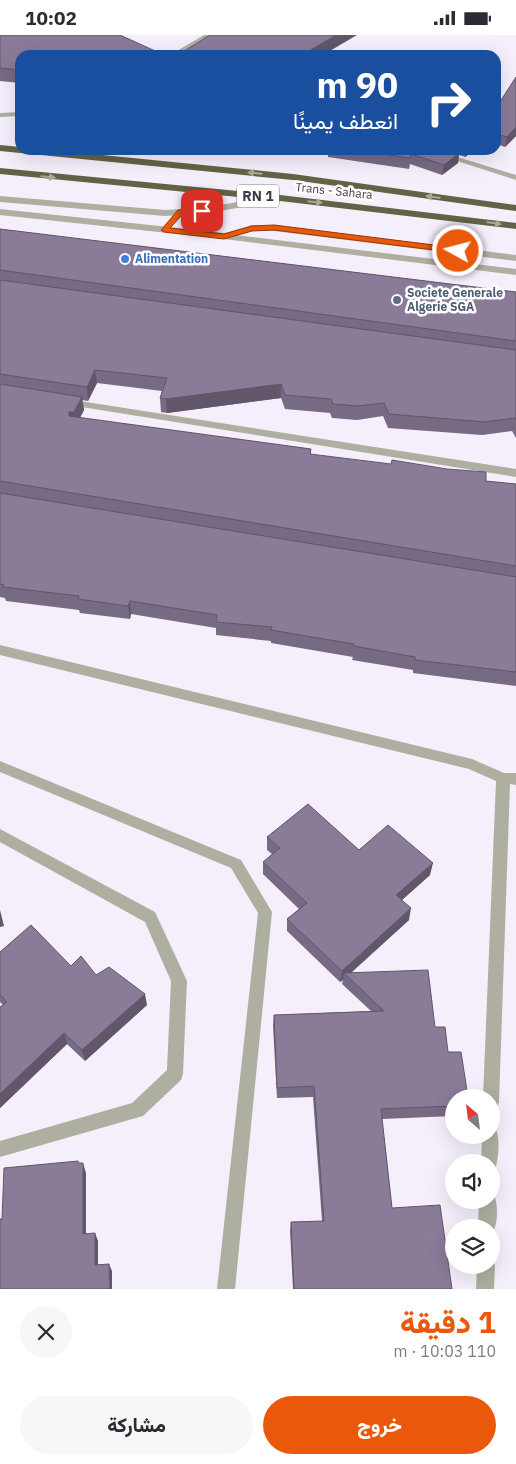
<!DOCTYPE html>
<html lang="ar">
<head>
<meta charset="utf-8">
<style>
	body { margin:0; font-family:"IBM Plex Sans",Vazirmatn,sans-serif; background:#f7f7f7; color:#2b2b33; direction:rtl; height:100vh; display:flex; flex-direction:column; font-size:19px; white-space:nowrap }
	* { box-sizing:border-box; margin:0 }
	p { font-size:16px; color:#7c7c81 }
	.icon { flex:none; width:28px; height:28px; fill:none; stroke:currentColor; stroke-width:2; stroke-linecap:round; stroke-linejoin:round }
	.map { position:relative; height:1254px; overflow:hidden; direction:ltr }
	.panel { display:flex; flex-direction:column; background:#fff; flex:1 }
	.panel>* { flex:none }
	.top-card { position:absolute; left:15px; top:15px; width:486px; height:105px; border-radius:15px; box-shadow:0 5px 20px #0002; direction:rtl; background:#1a4fa0; color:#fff; overflow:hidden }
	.needle { width:32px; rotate:332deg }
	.controls { position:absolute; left:445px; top:1054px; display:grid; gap:10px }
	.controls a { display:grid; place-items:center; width:55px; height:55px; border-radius:50%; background:#fff; box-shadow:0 5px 20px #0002; font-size:25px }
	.pin { position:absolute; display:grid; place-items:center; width:42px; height:42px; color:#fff; margin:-21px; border-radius:10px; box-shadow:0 2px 8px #0006 }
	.me { position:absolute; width:55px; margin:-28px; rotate:277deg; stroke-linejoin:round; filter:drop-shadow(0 0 4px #0008) }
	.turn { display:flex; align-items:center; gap:18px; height:105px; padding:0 20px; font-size:22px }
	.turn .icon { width:65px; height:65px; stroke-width:2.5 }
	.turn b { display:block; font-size:35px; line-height:42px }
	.round { display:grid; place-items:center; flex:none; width:52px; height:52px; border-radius:26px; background:#f7f7f7 }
	.summary { display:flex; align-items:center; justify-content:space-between; height:85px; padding:0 20px }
	h1 { font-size:30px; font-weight:800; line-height:38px; color:#ea580c }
	.action { display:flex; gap:10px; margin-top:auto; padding:10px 20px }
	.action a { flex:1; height:58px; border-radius:30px; background:#ea580c; color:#fff; font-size:20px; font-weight:800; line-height:58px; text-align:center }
	.action a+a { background:#f7f7f7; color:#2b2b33 }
	.status { display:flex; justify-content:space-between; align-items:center; height:35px; padding:0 25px; background:#fff; direction:ltr }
	.status svg { height:14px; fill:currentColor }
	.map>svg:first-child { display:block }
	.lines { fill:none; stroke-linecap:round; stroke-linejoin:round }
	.minor { fill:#aeafa0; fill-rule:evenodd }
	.highway { fill:#626344; fill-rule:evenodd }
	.wall { fill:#776a83 }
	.shaded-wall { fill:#61566a }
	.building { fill:#8a7b98; stroke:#61566a }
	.oneway { fill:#a9a998 }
	.route { fill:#ea580c; stroke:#983908 }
	.shop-dot { fill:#3f7fe0; stroke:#fff; stroke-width:2 }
	.service-dot { fill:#5c6f8a; stroke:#fff; stroke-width:2 }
	.labels { text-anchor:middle; stroke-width:5; stroke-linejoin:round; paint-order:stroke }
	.far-street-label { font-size:12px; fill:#403a47; stroke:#fff }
	.far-shop-label { font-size:12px; font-weight:bold; fill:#366cbe; stroke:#fff; text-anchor:start }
	.far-service-label { font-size:12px; font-weight:bold; fill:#4e5e75; stroke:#fff; text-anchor:start }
	.shield { fill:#fff; stroke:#79757e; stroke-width:1 }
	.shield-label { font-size:14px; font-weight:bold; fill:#403a47 }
</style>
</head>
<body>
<div class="status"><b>10:02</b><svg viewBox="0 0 49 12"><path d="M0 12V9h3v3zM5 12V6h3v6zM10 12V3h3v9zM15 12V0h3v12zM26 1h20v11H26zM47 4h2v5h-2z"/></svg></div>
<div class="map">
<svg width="516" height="1254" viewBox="0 0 516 1254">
	<rect width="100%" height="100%" fill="#f5effc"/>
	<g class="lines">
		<!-- minor -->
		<path class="minor" d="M204,0H213L179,20H170Z
			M20,77V81L0,82V78Z
			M423,115H435L516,140V145Z
			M280,160L284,163L283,165L202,179L165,181L0,167V161L165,175L202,173Z
			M0,174L225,198L252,190H274L516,220V226L274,196H252L236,200L516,234V240L224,204L0,180Z
			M67,364L516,434V442L63,369L62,367L63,365Z
			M0,610L472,724L504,738H516V750L510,749L499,1067L497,1073L491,1075V1062H483L496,746L469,734L0,620Z
			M0,726L241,825L272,877L235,1254H217L258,878L231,833L0,737Z
			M0,794L155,877L187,946L183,1039L181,1045L143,1081L0,1122V1106L132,1068L167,1035L171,946L145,887L0,807Z
			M491,1092L496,1094C500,1105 499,1123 495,1134L491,1135V1128H481L482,1100H491Z
			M491,1158L494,1159C498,1169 499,1191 491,1199V1192H478L479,1165H491Z
			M491,1223L495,1230L494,1254H476L477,1230H491Z"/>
		<!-- highway -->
		<path class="highway" d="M0,110L20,112V115H52L293,139L516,170V176L293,145L0,116Z
			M0,133L280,160L516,188V194L280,166L0,139Z"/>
	</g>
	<!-- wall -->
	<path class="wall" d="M0,0L20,20V48L0,46Z
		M516,42V101L505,112L496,109V70H498Z
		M328,115H475L465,122L459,120L458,128L442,140L410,129L409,134L328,122Z
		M0,194L516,257V403L512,396L482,400L388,393L383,381L357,385L332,383L330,378L285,374L281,363L167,378L161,377L160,363L162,356L97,348L88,366L82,365L84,375L80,383L311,414V419L486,446L516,449V651L413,638V635L352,625L353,622L271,608V606L216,600V593L131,579L130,584L80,578L79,575L6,566L5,563L0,562Z
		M267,802L359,815L430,840L402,865L409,885L351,938L435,992L454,1062V1081L382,1084L392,1173L452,1254H293L290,1196L291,1187L322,1186L313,1062L277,1063L273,991L274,980L371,976L342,949L343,945L340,947L287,896V884L299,874L263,839V827L272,819L267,815Z
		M0,917L71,931L96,940L147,970L85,1026L67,1009L0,1073V972L3,970L0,967Z"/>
	<!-- shaded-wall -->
	<path class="shaded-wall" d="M336,0H357L323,20H307V17Z
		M516,92V101L505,112L507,102Z
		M466,115H475L465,122Z
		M459,118L458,128L442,140L444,130Z
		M95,335L97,348L88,366L87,352Z
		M281,349V363L167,378L166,364Z
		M82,362L84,375L76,390L69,381V377Z
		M130,566L131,579L130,584L128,571Z
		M433,828L430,840L394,872L396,860Z
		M411,873L409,885L347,941L344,938L343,945L340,947L342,936Z
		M0,875L4,891L0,892Z
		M145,959L147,970L85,1026L82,1015Z
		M64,998L67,1009L0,1073V1059Z
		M83,1128L86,1138V1207L83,1199Z
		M95,1198L98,1206V1238L95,1230Z
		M109,1229L112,1236V1254H110Z"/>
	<!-- building -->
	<path class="building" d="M0,0H120L164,20H20V35L0,33Z
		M210,0H336L307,17L310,18L307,20H178Z
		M516,42V92L507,102L496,99V70H498Z
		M354,115H450L459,118L444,130L411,119L410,123Z
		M0,194L516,257V306L0,235Z
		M0,245L516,315V385L515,383L485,387L389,379L384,368L358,371L333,369L331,364L285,360L281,349L166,364L160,363L167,343L95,335L87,352L0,339Z
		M0,349L82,362L74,377H69V381L311,414L310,419L391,429L392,425L447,434L486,437V446L516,449V531L0,446Z
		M0,458L516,542V637L415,625V622L354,611V609L271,595L272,592L216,587L217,580L130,566L128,571L78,564L79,561L3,552L4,550L0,549Z
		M308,769L359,815L388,790L433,828L396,860L411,873L342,936L287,884L307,868L263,827L280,813L267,802Z
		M31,890L71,931L81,921L96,940L109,932L145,959L82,1015L64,998L0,1059V972L7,967L0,960V917Z
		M428,935L435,992H445L448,1017H461L468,1062H454V1071L381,1074L392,1173L440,1170L452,1254H294L291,1187L324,1186L314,1051L277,1053L274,980L384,976L344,938Z
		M78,1126V1128H83V1199L95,1198V1230L109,1229L110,1254H0V1184H2L4,1133Z"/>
	<!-- one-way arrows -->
	<defs><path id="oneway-solid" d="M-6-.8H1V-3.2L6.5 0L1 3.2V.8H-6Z" transform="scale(1.25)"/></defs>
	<g class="oneway">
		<use href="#oneway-solid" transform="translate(255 138) rotate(-174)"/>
		<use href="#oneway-solid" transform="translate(48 142) rotate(5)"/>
		<use href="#oneway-solid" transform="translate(433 162) rotate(-172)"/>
		<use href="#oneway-solid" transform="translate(315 167) rotate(6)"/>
		<use href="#oneway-solid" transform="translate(494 188) rotate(8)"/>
	</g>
	<!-- route -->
	<path class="route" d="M202,173L205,174V177L183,179L170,193L224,199L252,191L274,190L458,213L462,216L458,218L274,195L252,196L224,204L164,197L161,195L178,175Z"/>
	<!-- markers -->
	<circle class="shop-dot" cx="125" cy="224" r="5"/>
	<circle class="service-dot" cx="397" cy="265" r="5"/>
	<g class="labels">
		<!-- far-street labels -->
		<g class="far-street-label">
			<text transform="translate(334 156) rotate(6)" y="4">Trans - Sahara</text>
		</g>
		<!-- far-shop labels -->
		<g class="far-shop-label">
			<text x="135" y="228">Alimentation</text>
		</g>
		<!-- far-service labels -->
		<g class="far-service-label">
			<text x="407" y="262">Societe Generale<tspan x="407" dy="14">Algerie SGA</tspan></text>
		</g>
		<!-- shield labels -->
		<rect class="shield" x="237" y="149.5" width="42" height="23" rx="4"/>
		<g class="shield-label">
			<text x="258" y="166">RN 1</text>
		</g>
	</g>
</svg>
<div class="controls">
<a><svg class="needle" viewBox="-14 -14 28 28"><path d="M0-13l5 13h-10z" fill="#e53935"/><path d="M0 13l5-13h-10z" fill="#7c7c81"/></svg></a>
<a><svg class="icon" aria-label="sound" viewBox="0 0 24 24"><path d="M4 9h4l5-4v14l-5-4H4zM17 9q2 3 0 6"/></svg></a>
<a><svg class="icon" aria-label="layers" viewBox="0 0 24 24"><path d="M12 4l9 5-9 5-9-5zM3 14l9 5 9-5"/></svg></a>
</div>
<div class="pin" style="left:202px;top:176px;background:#d93025"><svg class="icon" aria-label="arrive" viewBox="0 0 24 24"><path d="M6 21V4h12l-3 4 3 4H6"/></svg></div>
<svg class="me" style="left:458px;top:216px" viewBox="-20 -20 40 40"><circle r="17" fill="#ea580c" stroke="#fff" stroke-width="3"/><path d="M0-11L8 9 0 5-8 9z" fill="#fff"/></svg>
<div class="top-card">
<div class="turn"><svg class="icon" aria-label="right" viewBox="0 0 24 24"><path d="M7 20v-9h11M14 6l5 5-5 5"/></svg><div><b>90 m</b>انعطف يمينًا</div></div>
</div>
</div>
<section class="panel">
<div class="summary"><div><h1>1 دقيقة</h1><p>110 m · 10:03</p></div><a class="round"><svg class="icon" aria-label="close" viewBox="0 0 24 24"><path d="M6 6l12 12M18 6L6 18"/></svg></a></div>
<div class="action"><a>خروج</a><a>مشاركة</a></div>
</section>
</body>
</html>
